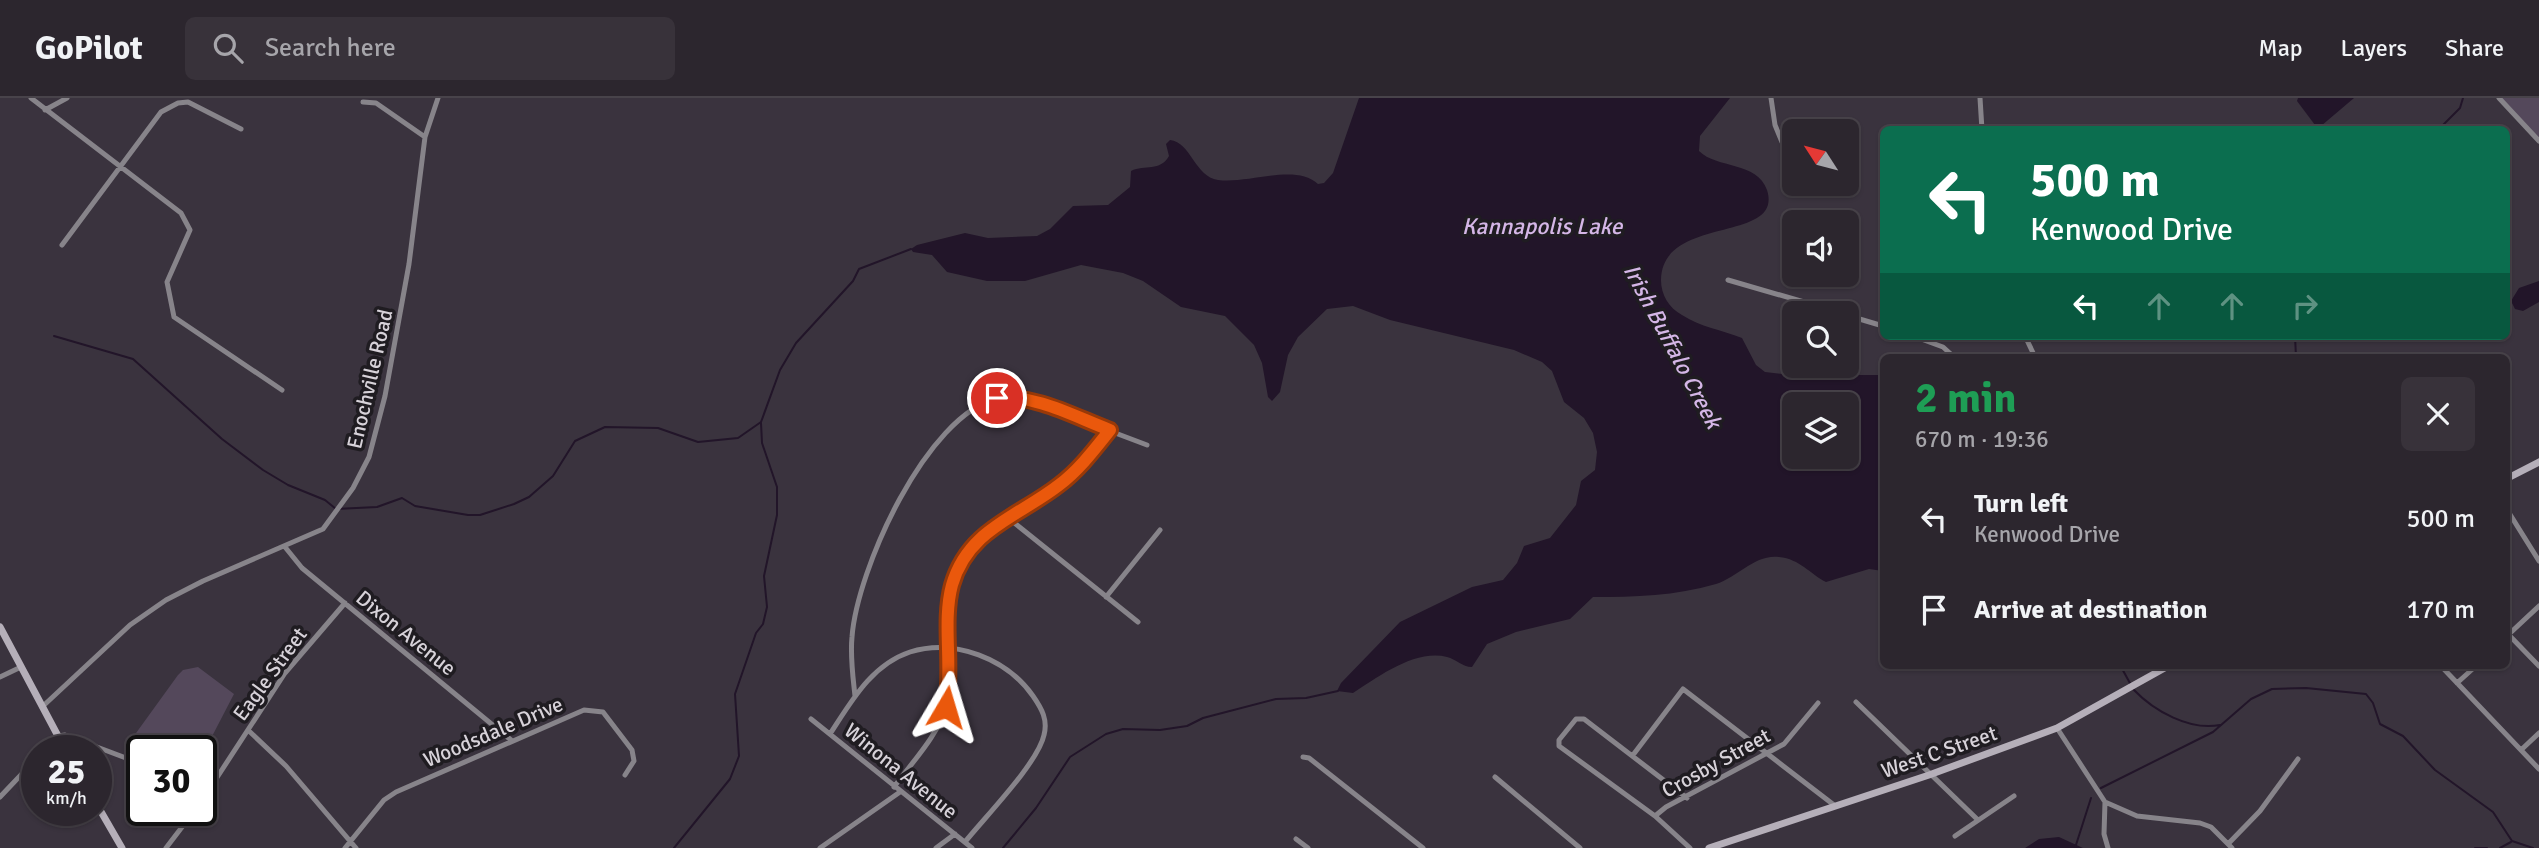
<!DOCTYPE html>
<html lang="en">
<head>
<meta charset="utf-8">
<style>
	body { margin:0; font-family:Signika,sans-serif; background:#38323a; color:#f1f3f6; height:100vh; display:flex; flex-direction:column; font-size:26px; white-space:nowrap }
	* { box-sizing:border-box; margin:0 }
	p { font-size:23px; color:#a6a5aa }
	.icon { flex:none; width:38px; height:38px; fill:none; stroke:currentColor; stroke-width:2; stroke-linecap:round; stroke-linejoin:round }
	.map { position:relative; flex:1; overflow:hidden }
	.side { position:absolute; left:1880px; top:256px; width:630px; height:315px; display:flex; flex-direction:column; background:#2c262e; border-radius:10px; box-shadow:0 2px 5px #0004,0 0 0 2px #48434a }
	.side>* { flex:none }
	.hud { position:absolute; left:1880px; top:28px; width:630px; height:214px; border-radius:10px; box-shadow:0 2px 5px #0004,0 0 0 2px #48434a; background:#0b6e4f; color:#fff; overflow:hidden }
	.needle { width:46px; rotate:306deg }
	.fabs { position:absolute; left:1782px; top:21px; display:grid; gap:14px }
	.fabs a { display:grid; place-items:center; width:77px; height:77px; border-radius:10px; background:#2c262e; box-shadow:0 2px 5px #0004,0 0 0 2px #48434a; font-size:35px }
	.speed { position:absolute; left:21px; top:637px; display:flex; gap:14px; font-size:35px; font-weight:700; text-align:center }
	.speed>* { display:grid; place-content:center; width:91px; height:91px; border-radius:50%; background:#2c262e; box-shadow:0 2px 5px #0004,0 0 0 2px #48434a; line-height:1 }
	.speed small { font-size:18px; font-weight:400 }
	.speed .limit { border:4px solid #111; border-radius:10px; background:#fff; color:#111 }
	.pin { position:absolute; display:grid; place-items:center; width:60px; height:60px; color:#fff; margin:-30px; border:4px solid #fff; border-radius:50%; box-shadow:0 2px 7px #0007 }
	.me { position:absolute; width:77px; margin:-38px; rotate:7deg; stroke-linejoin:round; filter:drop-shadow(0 0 5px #0008) }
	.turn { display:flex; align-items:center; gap:24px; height:147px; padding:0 35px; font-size:32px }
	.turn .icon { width:91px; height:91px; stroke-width:2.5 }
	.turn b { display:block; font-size:49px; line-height:60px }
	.lanes { display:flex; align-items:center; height:66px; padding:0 35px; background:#0003; justify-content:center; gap:35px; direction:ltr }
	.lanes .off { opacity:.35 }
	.round { display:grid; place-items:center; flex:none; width:74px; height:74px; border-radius:10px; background:#38323a }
	.head { display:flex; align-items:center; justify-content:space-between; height:119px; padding:0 35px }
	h1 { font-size:42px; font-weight:800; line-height:52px; color:#1e9e55 }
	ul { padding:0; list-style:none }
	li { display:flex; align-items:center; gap:21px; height:91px; padding:0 35px }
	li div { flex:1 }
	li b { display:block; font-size:26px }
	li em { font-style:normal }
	header { display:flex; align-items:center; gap:42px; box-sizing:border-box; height:98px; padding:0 35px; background:#2c262e; border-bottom:2px solid #48434a }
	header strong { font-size:33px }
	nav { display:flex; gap:38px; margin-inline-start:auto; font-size:24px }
	.search { width:490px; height:63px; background:#38323a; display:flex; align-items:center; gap:18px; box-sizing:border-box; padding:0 24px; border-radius:10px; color:#a6a5aa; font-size:26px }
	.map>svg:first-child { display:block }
	.green { fill:#54485b }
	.water { fill:#221529; fill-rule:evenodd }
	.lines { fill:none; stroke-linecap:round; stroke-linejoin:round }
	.stream { stroke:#221529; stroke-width:2 }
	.minor { stroke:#87848a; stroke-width:5 }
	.secondary { stroke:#b5afb9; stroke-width:7 }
	.route-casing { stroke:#983908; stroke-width:18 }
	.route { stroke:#ea580c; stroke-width:12 }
	.labels { text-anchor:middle; stroke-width:7; stroke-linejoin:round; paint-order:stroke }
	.street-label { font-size:21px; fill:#d7d2d9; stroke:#1f1c21 }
	.water-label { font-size:23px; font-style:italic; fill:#d4b6e6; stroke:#1f1c21 }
</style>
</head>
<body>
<header>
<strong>GoPilot</strong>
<div class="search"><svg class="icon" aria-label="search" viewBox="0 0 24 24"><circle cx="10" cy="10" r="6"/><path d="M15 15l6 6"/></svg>Search here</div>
<nav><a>Map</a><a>Layers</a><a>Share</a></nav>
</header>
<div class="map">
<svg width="2539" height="750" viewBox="0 0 2539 750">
	<rect width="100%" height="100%" fill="#3a333e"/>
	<!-- green -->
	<path class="green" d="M2499,0H2539V43Z
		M198,569L234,596L207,648L192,643L188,653H142V661L126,655L131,642L178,577L183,572Z"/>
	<!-- water -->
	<path class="water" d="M1359,0H1730L1700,38L1699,53C1717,71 1757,63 1767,92C1784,146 1662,116 1661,182C1661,197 1669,210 1682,217C1700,229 1722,232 1742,240L1756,267L1765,274L1806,279L1817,278L1827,268H1846V265L1858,277H1883V473L1869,471L1826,484C1810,476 1800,461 1779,459C1755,456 1738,479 1716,486C1675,498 1635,499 1593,499L1570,521L1516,534L1487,546L1472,569C1462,569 1456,561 1447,559C1415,551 1378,579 1353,595L1337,593L1341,585L1400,524L1472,489L1503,482L1517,465L1524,448L1550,440L1576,407L1581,383L1595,372L1597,354L1593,335L1584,320L1564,304L1552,273L1542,264L1514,252L1390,222L1353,208L1327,211L1298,239L1288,257L1280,294L1272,303L1268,299L1262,265L1254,247L1225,218L1181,209L1143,183L1123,175L1081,167L1025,183H987L947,174L932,157L913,154L911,151L917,147L965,135L988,140L1037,138L1050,131L1073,108L1108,107L1130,89L1131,73C1145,66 1160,74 1169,58L1166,46L1170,42C1191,44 1195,79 1218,82C1250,86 1295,65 1318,86L1324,85L1333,75ZM1794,306H1846V359H1794Z
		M2298,0H2354L2321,28L2315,27L2297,3Z
		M2539,183V204L2523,213L2515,211L2511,203L2519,190Z
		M2059,739L2083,750H2025L2039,741Z"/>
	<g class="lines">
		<!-- stream -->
		<path class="stream" d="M2438,32L2460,10L2463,0
			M54,238L133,261L222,341L263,372L288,387L325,402L336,411L377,409L402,400L415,408L468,417H480L514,406L529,399L553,378L575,343L605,329L658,330L698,344L738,340L761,324L780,272L796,245L853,183L859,171L911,151
			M2295,238L2296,259
			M2120,567L2131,587
			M2134,592C2154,613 2190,633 2220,627
			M2101,690L2213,634L2251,601L2272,591L2306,590L2366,596L2373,605L2380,626L2403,638L2435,672L2493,714L2512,743L2533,750
			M674,750L730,681L739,658L735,596L756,535L763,526L767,509L764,478L777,417V389L762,345L761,325
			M1003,750L1036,710L1070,659L1106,636L1123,631L1160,632L1187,628L1203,620L1276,601L1306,600L1338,593
			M2075,750L2091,700
			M2475,750H2487
			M2500,750L2511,744"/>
		<!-- minor -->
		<path class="minor" d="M31,0L181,115L190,132L167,184L174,219L282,292
			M1771,0L1775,27L1782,44
			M1980,0L1982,32
			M2499,0L2539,43
			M363,4L376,5L425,39
			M45,12L67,0
			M62,147L161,14L178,5L188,4L241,31
			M1728,182L1842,215
			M1846,217L1883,228
			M1913,238L1943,249L1954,259
			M2025,238L2035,259
			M2506,410L2539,463
			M1007,419L1138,524
			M285,449L302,470L511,642
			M1106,499L1160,432
			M2506,534L2539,568
			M2508,537L2539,508
			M2440,567L2539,671
			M0,579L21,569
			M2457,585L2477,567
			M855,598C853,579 850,559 852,539C857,472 926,317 998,300C1005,299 1013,299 1020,299L1147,347
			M1856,604L1978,722
			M42,609L130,527L166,502L203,483L323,431L353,390L369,359L385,298L409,166L425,39L438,0
			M811,621L972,750
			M2057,630L2105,704L2104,736L2108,750
			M248,632L286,668L356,750
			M830,636C851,604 871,567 910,554C955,540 1007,561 1033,598C1042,611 1048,622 1044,637C1038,665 985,719 965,744
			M2521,652L2539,635
			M44,653L58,638L65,637L142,666
			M1633,657L1683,591L1834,707
			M1303,659L1309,660L1423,750
			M1495,679L1580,750
			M894,689C912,664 938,638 946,608C959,561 936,511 960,466C982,425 1024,414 1059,387C1079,371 1094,352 1109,332
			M0,699L37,660
			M1687,700L1584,621H1576L1559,642V648L1655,718L1690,750
			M201,704L285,575L345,505
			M2105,704L2137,718L2200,725L2211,729L2232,750
			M1655,718L1666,709L1784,646L1818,605
			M1955,738L2014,698
			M1296,741L1308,750
			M2228,746L2260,713L2298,661
			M166,750L195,712
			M345,750L384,702L396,694L584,612L603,614L632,652L634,663L625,677
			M820,750L900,694
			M936,750L955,736"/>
		<!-- secondary -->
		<path class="secondary" d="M2506,381L2539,364
			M0,529L66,653
			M96,705L122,750
			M1709,750L1929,677L2057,630L2170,567"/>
	</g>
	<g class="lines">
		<defs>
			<path id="route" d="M946,609C953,568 942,524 952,487C968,431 1018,419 1059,387C1079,372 1094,352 1110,332C1073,318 1037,297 997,300"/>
		</defs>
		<!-- route casing -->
		<use href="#route" class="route-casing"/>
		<!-- route -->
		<use href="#route" class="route"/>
	</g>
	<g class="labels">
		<!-- street labels -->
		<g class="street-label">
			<text transform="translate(370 281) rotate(-77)" y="7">Enochville Road</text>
			<text transform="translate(406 535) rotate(39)" y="7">Dixon Avenue</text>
			<text transform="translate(270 576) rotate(-54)" y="7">Eagle Street</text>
			<text transform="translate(493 634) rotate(-23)" y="7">Woodsdale Drive</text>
			<text transform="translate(1939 654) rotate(-19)" y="7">West C Street</text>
			<text transform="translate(1716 665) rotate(-29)" y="7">Crosby Street</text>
			<text transform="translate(901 673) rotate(39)" y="7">Winona Avenue</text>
		</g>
		<!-- water labels -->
		<g class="water-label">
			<text x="1542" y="136">Kannapolis Lake</text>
			<text transform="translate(1673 248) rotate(62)" y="8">Irish Buffalo Creek</text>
		</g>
	</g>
</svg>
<div class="fabs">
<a><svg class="needle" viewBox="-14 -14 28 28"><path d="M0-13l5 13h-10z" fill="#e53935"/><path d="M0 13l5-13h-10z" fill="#a6a5aa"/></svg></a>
<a><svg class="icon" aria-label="sound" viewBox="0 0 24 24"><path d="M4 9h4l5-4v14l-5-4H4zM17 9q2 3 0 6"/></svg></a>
<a><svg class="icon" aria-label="search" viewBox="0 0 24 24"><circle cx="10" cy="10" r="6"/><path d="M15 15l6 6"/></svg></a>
<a><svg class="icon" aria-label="layers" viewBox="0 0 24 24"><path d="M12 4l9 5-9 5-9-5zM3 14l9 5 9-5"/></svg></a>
</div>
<div class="speed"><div>25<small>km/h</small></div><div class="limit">30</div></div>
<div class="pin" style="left:997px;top:300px;background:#d93025"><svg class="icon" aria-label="arrive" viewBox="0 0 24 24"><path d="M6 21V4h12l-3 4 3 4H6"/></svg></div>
<svg class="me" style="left:946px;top:609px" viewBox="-20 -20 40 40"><path d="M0-17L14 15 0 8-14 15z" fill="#ea580c" stroke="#fff" stroke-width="4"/></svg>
<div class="hud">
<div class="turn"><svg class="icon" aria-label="left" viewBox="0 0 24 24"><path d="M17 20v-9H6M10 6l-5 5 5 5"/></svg><div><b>500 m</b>Kenwood Drive</div></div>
<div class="lanes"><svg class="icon" aria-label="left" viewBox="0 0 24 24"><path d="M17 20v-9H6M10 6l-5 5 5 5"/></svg><svg class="icon off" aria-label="ahead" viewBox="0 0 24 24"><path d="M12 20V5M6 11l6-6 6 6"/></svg><svg class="icon off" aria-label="ahead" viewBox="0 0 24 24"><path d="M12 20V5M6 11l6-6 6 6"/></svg><svg class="icon off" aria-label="right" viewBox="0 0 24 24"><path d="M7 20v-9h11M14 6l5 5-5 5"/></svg></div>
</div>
<section class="side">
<div class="head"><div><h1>2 min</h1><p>670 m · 19:36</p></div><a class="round"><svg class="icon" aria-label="close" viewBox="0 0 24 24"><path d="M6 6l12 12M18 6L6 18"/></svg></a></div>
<ul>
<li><svg class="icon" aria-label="left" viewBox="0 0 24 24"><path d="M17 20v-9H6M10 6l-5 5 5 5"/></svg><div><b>Turn left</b><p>Kenwood Drive</p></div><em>500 m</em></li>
<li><svg class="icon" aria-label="arrive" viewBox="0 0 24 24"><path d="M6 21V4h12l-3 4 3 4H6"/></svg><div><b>Arrive at destination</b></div><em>170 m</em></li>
</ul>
</section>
</div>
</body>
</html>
